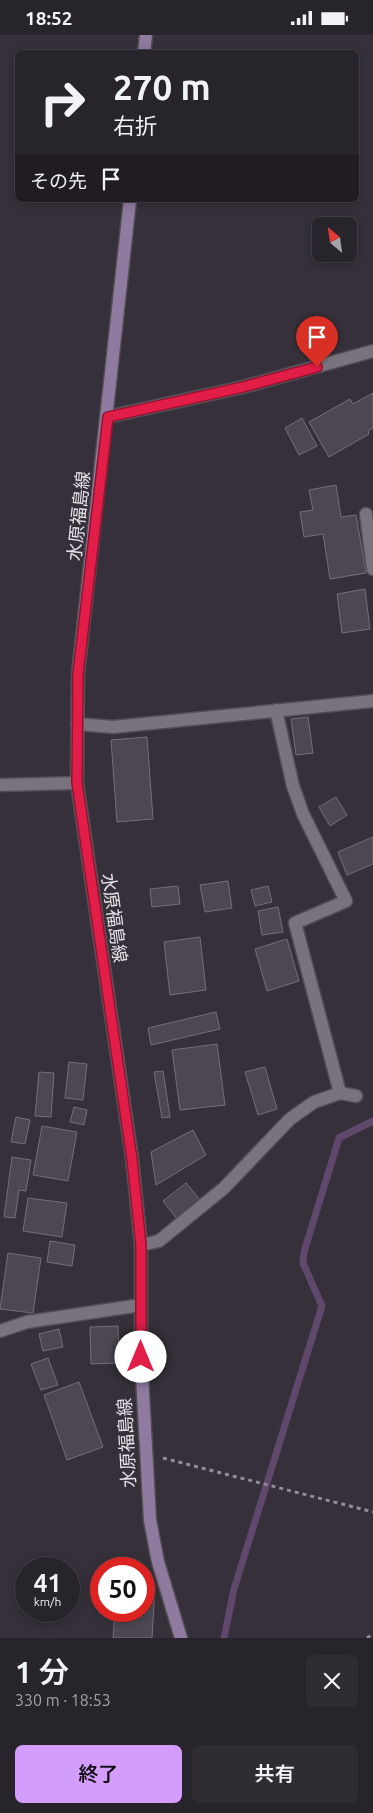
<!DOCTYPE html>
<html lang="ja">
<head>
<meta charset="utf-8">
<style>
	body { margin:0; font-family:Ubuntu,"Noto Sans JP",sans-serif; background:#302c33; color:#f1f3f6; height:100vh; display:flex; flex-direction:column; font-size:19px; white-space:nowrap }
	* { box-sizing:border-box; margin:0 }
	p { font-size:16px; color:#a5a4a9 }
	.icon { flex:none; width:28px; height:28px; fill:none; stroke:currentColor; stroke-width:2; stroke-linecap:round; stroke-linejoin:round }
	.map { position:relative; height:1603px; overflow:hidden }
	.side { display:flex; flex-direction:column; background:#28242b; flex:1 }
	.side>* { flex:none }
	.hud { position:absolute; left:15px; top:15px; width:344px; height:152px; border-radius:8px; box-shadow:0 2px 12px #0003,0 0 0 1px #444147; background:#28242b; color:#f1f3f6; overflow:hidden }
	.needle { width:32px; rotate:331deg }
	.controls { position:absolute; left:312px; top:182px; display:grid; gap:10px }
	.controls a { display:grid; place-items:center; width:45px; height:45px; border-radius:8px; background:#28242b; box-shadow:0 2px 12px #0003,0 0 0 1px #444147; font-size:25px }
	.speed { position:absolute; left:15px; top:1522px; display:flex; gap:10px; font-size:25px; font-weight:700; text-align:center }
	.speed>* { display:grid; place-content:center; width:65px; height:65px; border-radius:50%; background:#28242b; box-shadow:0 2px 12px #0003,0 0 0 1px #444147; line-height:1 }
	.speed small { font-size:12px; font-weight:400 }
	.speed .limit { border:8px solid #d22; background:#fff; color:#111 }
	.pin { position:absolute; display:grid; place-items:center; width:42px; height:42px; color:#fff; margin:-51px -21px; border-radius:50% 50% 50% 0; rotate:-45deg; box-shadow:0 0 5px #0007 }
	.pin .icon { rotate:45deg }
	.me { position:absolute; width:55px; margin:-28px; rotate:0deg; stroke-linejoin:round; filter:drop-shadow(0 0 4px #0008) }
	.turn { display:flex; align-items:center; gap:18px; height:105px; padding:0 15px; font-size:22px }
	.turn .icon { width:65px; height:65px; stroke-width:2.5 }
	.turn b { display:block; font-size:35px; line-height:42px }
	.then { display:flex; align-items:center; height:48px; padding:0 15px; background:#0003; gap:10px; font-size:19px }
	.round { display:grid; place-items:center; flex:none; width:52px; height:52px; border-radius:8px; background:#302c33 }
	.head { display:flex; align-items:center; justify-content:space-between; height:85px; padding:0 15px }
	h1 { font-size:30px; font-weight:600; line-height:38px }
	.cta { display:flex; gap:10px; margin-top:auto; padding:10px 15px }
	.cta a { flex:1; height:58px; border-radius:8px; background:#d49cfc; color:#111; font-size:20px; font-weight:600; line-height:58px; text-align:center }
	.cta a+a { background:#302c33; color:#f1f3f6 }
	.status { display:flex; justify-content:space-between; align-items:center; height:35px; padding:0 25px; background:#28242b; direction:ltr }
	.status svg { height:14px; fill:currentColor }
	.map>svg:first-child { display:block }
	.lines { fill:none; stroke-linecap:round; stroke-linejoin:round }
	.stream { stroke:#5f486c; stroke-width:7 }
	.building { fill:#4c4750; stroke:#736e78 }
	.minor-casing { stroke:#514d54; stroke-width:15 }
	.secondary-casing { stroke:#514d54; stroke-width:15 }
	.path { stroke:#928e95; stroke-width:3; stroke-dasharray:4 4; stroke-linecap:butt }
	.minor { stroke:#78737d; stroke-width:12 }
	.secondary { stroke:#8f7b9f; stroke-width:12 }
	.route-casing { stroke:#92132f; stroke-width:12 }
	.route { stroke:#e11d48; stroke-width:9 }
	.labels { text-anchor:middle; stroke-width:4.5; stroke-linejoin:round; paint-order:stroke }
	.street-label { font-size:18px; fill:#e6e3e9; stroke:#353039 }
</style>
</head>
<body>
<div class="status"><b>18:52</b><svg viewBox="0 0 49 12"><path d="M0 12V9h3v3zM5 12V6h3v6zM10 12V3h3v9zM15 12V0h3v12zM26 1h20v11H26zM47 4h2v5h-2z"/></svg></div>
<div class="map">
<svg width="373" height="1603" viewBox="0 0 373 1603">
	<rect width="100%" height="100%" fill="#353039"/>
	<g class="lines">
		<!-- stream -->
		<path class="stream" d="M224,1603L234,1554L322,1271L303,1228L304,1217L339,1103L373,1086"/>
	</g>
	<!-- building -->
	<path class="building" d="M373,358V393L368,396L369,399L329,422L309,387L350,364L353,369Z
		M302,383L317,411L299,420L285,393Z
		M336,450L341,482L356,480L366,538L330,544L323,499L304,502L300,477L313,475L309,455Z
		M365,554L370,594L342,598L337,559Z
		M308,682L313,718L296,720L291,684Z
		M147,702L153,784L117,787L111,705Z
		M336,762L347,780L330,791L319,772Z
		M373,802V829L347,840L338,817Z
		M228,846L232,873L205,877L200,850Z
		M178,851L180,869L152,872L150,854Z
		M268,851L272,867L255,871L251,855Z
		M278,872L283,897L262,900L258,876Z
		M200,902L206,955L170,960L164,907Z
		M287,904L299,946L267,956L255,914Z
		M216,977L220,994L151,1010L148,993Z
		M217,1009L225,1070L180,1075L172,1015Z
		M69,1027L87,1029L83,1065L65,1063Z
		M265,1032L277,1074L258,1080L245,1037Z
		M163,1036L170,1082L162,1083L154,1037Z
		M39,1037L54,1038L51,1082L35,1081Z
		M74,1072L87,1075L84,1090L70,1087Z
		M16,1082L30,1085L25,1109L11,1107Z
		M42,1091L77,1097L68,1146L33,1140Z
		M193,1095L206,1120L156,1150L151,1117Z
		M12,1122L31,1125L26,1156L19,1155L15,1183L4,1182Z
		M186,1148L201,1166L177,1184L163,1166Z
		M28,1163L67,1168L62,1202L23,1196Z
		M50,1206L75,1210L72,1231L47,1227Z
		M8,1218L41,1223L33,1278L0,1274Z
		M118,1291L119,1328L91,1329L90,1292Z
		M59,1294L63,1312L43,1316L39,1299Z
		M48,1323L58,1350L41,1355L31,1329Z
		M79,1347L103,1412L67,1425L44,1360Z
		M144,1553H155L152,1603H113L115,1576H144Z"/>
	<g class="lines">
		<defs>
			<path id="minor" d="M107,382L243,352L373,316
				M366,479L373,534
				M276,675L293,751L303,779L346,866L295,888L340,1058
				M77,689L113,692L373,666
				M0,750L77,748
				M141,1210L159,1206L224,1153L290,1084L314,1067L340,1058L356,1061
				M0,1296L27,1287L141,1270"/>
			<path id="secondary" d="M144,18L146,0
				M130,165L78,639L77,748L132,1123L141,1210V1322L150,1485L158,1527L181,1603"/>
		</defs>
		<!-- minor casing -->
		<use href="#minor" class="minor-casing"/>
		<!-- secondary casing -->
		<use href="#secondary" class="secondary-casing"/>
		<!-- path -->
		<path class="path" d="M163,1423L373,1477
			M367,1603L373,1599"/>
		<!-- minor -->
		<use href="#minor" class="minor"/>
		<!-- secondary -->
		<use href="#secondary" class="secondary"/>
	</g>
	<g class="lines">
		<defs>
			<path id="route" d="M141,1322V1210L132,1124L77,748L78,639L108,382L243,352L317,332"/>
		</defs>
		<!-- route casing -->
		<use href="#route" class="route-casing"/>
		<!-- route -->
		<use href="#route" class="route"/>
	</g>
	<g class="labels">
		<!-- street labels -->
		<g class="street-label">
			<text transform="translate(79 481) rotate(-84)" y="6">水原福島線</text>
			<text transform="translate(114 883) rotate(82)" y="6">水原福島線</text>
			<text transform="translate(127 1408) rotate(-93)" y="6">水原福島線</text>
		</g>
	</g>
</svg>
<div class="controls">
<a><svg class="needle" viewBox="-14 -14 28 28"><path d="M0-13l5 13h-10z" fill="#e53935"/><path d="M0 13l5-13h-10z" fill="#a5a4a9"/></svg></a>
</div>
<div class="speed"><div>41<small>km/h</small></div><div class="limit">50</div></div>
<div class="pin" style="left:317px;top:332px;background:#d93025"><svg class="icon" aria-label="arrive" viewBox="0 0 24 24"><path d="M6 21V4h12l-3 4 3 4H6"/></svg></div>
<svg class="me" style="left:141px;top:1322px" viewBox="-20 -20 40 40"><circle r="19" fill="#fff"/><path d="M0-13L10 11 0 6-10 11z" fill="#e11d48"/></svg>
<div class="hud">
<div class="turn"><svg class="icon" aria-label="right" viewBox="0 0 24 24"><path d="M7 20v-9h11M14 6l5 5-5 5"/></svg><div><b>270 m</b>右折</div></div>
<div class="then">その先<svg class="icon" aria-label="arrive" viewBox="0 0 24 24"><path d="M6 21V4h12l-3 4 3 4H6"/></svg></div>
</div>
</div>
<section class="side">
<div class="head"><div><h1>1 分</h1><p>330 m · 18:53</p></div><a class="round"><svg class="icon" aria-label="close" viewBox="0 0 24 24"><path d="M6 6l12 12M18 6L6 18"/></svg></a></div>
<div class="cta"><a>終了</a><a>共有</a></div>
</section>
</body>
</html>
